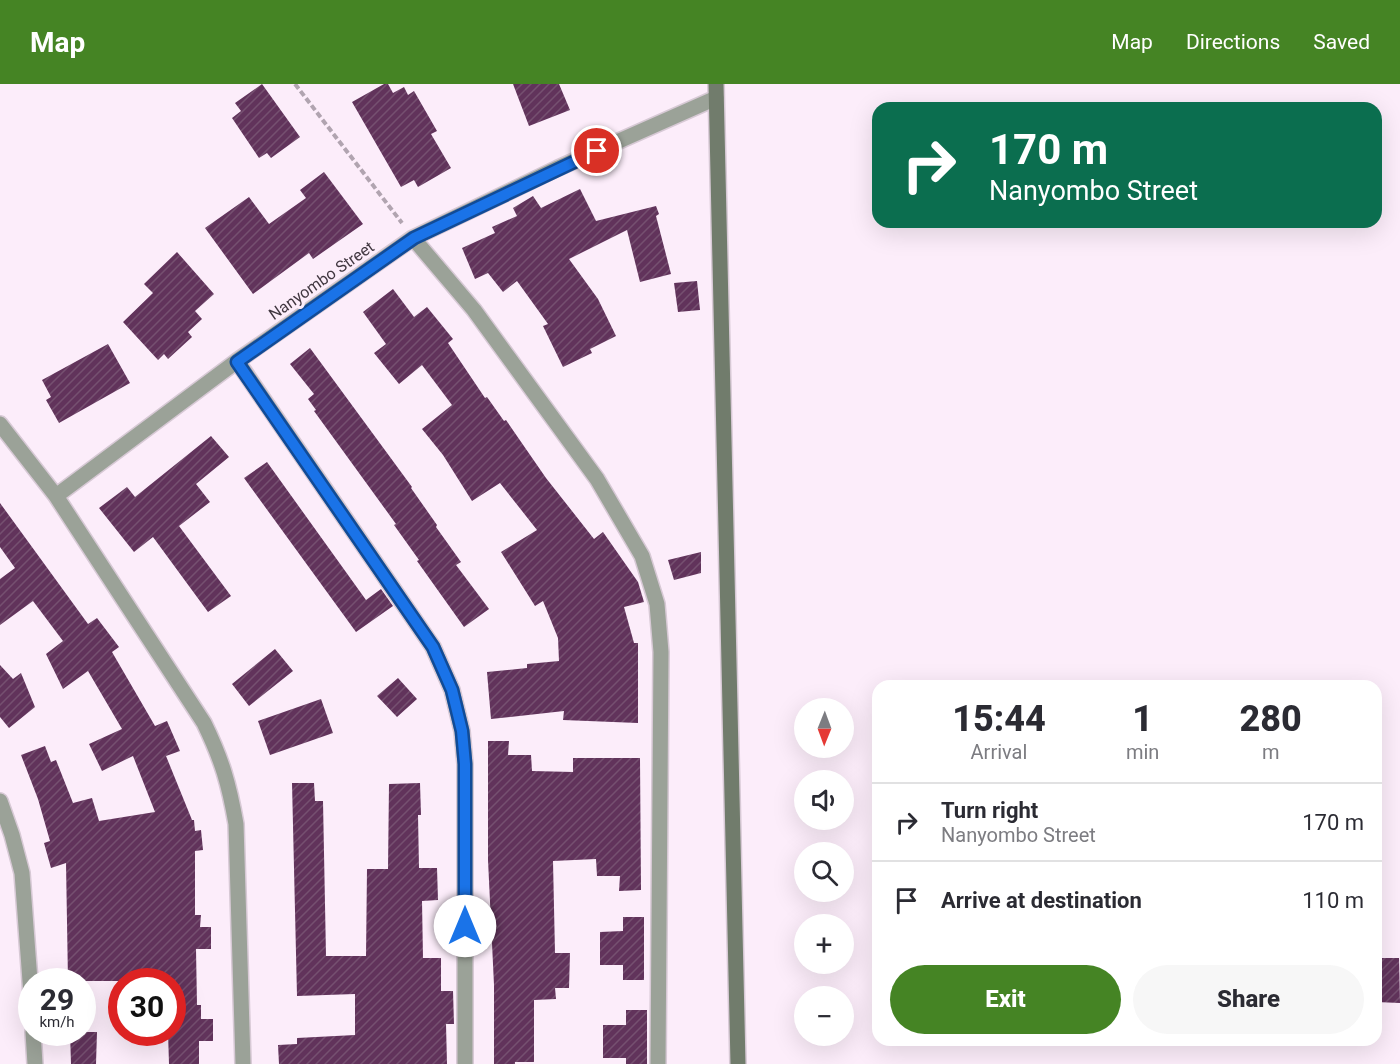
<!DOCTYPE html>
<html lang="en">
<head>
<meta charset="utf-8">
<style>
	body { margin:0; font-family:Roboto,sans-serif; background:#f7f7f7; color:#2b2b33; height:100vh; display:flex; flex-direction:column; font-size:22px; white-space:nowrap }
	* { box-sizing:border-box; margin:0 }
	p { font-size:20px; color:#7c7c81 }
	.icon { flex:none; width:33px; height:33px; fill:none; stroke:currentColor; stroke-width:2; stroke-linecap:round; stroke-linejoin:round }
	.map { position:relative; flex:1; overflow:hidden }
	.panel { position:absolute; left:872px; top:596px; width:510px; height:366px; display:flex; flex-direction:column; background:#fff; border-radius:18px; box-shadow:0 6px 24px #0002 }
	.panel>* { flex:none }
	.hud { position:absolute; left:872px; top:18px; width:510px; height:126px; border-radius:18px; box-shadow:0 6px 24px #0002; background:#0b6e4f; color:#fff; overflow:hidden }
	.needle { width:39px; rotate:181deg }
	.buttons { position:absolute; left:794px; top:614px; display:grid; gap:12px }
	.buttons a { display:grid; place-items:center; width:60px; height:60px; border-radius:50%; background:#fff; box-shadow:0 6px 24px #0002; font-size:30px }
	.speed { position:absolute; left:18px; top:884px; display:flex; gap:12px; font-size:30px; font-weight:700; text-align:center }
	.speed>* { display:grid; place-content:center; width:78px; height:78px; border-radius:50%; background:#fff; box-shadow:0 6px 24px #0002; line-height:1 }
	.speed small { font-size:15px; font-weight:400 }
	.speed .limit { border:9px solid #d22; background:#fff; color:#111 }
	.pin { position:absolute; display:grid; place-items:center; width:51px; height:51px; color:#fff; margin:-26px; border:3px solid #fff; border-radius:50%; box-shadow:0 2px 6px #0007 }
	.me { position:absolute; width:66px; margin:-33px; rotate:0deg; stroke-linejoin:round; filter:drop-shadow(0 0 4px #0008) }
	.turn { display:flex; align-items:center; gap:21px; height:126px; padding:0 18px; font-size:27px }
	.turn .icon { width:78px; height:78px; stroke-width:2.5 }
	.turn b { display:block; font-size:42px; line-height:51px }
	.eta { display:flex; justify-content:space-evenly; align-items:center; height:102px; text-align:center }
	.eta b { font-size:36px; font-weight:800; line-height:42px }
	.primary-button { display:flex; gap:12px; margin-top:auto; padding:12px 18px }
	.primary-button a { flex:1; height:69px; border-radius:36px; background:#458424; color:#fff; font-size:24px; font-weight:800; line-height:69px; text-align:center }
	.primary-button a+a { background:#f7f7f7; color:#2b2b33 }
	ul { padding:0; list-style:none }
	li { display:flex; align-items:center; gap:18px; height:78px; padding:0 18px; border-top:2px solid #e1e1e2 }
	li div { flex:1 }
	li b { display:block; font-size:22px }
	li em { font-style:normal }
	header { display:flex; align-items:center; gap:36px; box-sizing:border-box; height:84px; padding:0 30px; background:#458424; color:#fff }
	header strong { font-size:28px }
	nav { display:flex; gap:33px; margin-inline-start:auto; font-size:21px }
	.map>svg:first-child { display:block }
	.building { fill:url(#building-hatch) }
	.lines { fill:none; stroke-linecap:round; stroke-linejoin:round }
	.street-casing { stroke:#d7c9d5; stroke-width:18 }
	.secondary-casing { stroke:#d7c9d5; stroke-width:18 }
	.path { stroke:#b1a4b0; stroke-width:4; stroke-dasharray:6 3; stroke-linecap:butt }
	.street { stroke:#9ba298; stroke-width:15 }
	.secondary { stroke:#717c6c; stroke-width:15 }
	.route-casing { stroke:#114b97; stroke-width:15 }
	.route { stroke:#1a73e8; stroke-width:10 }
	.labels { text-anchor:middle; stroke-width:6; stroke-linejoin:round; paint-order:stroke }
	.street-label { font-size:16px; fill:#413740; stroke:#fcedfa }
</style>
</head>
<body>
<header>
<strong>Map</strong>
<nav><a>Map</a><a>Directions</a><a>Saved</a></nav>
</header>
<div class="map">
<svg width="1400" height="980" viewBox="0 0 1400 980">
	<defs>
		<pattern id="building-hatch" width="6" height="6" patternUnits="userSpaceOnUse" patternTransform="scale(1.5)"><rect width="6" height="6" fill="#61335b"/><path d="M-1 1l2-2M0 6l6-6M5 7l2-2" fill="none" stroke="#755070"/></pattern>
	</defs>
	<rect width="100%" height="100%" fill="#fcedfa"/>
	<!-- building -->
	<path class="building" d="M262,0L300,53L271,74L267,69L259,74L232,34L241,27L235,19Z
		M384,0H388L393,9L404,3L408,11L414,7L437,47L431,50L451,84L418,103L414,96L401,103L352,18Z
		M513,0H559L570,26L529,42Z
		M324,88L363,140L313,175L309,169L253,210L205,144L249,113L269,140L306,114L300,106Z
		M580,105L596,137L656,122L659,130L656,132L671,190L640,198L627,146L569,175L598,215L616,252L590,265L592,269L563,283L543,242L548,240L517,197L503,208L488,189L475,195L462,164L495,149L492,143L517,132L513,124L533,112L541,124Z
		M177,168L214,210L195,227L202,235L188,248L192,253L168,275L164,270L158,276L123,238L153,209L144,200Z
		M697,197L700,226L678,228L674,199Z
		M393,205L414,233L427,223L453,255L448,259L485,314L487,313L504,337L506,336L546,394L594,455L603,448L638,498L644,518L624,523L634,559H638V639L563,636L564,627L491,635L487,588L527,584V580L559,577L558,554L543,517L535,522L501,468L537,446L500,399L472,417L443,371L422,345L452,321L422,281L399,300L374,269L386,260L363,228Z
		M108,260L130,299L59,339L46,316L51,313L42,296Z
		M310,264L412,403L411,404L437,441L436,443L461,478L456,481L489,525L464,543L417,477L419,476L394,441L396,440L314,327L316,326L308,315L314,310L290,280Z
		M211,352L229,373L196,400L210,418L179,442L231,512L208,528L153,453L134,468L99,424L127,403L135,413Z
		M267,378L366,516L381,505L393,522L356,548L244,394Z
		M0,419L88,540L97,534L119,563L112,568L155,642L167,637L180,667L166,672L192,736H194L195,747L201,746L203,766L195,767V831H201L200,843H211V865H196L197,921H201V935H213V957H199V980H169L168,948H172V897H68L66,779L51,784L44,759L50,757L38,715L21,671L45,662L51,678L56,676L73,719L92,714L99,737L155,728L133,672L102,687L89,660L122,645L88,587L63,605L46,570L63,557L33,517L0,541V495L15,484L0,463Z
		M701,468V489L674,496L668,476Z
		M275,565L293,587L249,622L232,600Z
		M0,581L13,595L21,589L35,623L9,644L0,633Z
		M398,594L417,615L397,633L377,612Z
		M321,615L333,649L270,671L258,637Z
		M488,657H509L508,671H531L532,687L573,688V674H640L641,806L619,807L620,792H597L596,775L553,777L555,869H570L569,904H555L556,915L534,916V978H515V980H494V901L488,776Z
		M292,699H314L315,717H323L326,872H366L367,785H388L389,700L420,699L421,731H418L419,784H437L438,816L422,817L423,874H441V907H453L454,940H446L447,980H279L278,961L297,960V954L355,951V910L297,912Z
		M623,833H644V896H623V881H600V848L623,847Z
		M1376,874H1399L1400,919L1376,918Z
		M626,926H647V980H626V974H603V941H626Z
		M70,948H97L96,980H71Z"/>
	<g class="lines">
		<defs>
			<path id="street" d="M413,154L474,226L597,395L642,472L657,520L661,568L658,980
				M237,277L433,563L452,606L462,647L465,680V980
				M0,340L56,412L204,639C222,676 229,700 236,740L243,980
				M56,412L237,277L413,154L558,84L716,14
				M0,717L12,751L22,789L32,924
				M33,948L35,980"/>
			<path id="secondary" d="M716,0L738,980"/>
		</defs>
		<!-- street casing -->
		<use href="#street" class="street-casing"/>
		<!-- secondary casing -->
		<use href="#secondary" class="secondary-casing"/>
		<!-- path -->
		<path class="path" d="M295,0L402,139"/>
		<!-- street -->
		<use href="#street" class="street"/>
		<!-- secondary -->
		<use href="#secondary" class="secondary"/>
	</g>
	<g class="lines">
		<defs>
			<path id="route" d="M465,842V680L462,647L452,606L433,563L237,278L414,154L597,67"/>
		</defs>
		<!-- route casing -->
		<use href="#route" class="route-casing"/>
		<!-- route -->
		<use href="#route" class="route"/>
	</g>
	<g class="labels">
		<!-- street labels -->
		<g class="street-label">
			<text transform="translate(321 196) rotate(-35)" y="6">Nanyombo Street</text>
		</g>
	</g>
</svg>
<div class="buttons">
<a><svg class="needle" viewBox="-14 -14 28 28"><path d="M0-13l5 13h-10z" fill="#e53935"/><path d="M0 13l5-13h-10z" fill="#7c7c81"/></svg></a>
<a><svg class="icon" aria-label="sound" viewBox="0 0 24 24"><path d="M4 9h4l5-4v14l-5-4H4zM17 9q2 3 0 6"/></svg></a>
<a><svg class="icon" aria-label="search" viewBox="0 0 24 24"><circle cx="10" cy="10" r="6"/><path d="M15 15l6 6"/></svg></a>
<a>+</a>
<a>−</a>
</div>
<div class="speed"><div>29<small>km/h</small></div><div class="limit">30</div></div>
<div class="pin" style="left:597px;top:67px;background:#d93025"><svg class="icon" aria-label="arrive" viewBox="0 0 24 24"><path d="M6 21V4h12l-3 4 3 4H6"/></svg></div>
<svg class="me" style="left:465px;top:842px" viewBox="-20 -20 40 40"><circle r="19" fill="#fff"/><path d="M0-13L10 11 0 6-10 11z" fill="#1a73e8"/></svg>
<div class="hud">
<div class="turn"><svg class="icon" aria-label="right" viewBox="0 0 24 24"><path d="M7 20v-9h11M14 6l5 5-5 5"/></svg><div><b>170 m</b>Nanyombo Street</div></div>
</div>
<section class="panel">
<div class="eta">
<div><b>15:44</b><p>Arrival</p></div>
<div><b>1</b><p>min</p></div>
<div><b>280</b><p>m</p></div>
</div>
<ul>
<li><svg class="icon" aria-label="right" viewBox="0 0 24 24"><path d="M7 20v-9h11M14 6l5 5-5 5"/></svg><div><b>Turn right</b><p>Nanyombo Street</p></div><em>170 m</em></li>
<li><svg class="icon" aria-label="arrive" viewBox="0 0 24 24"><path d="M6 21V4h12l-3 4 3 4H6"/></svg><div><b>Arrive at destination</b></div><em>110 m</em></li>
</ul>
<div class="primary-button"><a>Exit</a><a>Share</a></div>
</section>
</div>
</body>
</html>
